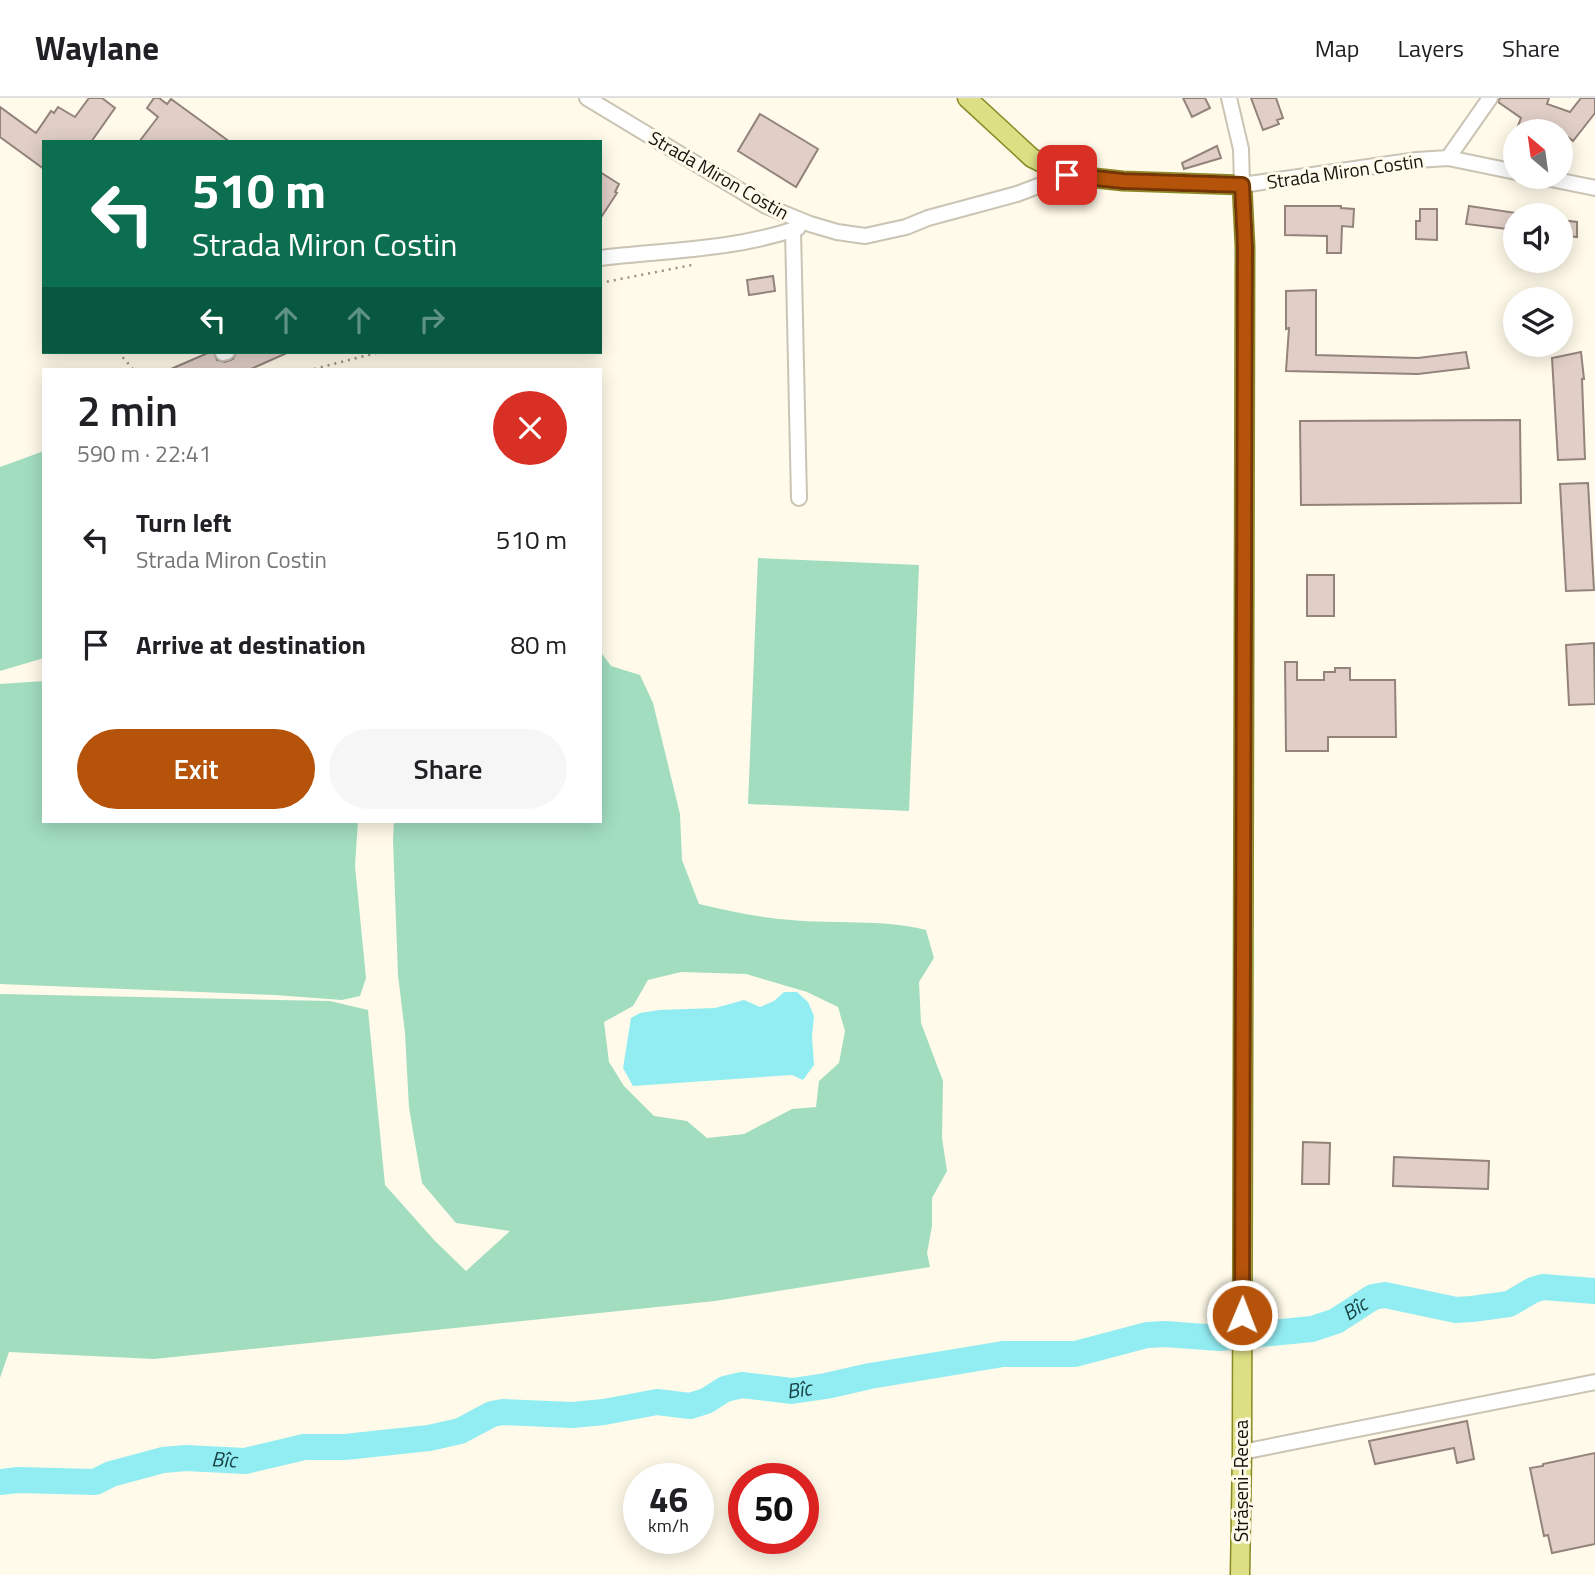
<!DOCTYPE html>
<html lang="en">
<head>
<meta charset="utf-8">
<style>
	body { margin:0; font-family:"Titillium Web",sans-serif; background:#f6f6f6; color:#202124; height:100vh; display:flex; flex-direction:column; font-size:26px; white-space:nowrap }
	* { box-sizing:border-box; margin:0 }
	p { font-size:23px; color:#757577 }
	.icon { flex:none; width:38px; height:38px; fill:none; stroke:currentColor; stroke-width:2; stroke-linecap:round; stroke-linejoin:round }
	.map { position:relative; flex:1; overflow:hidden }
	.side { position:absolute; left:42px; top:270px; width:560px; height:455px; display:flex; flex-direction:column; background:#fff; border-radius:0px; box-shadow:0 4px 18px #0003 }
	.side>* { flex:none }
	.hud { position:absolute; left:42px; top:42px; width:560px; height:214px; border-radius:0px; box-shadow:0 4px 18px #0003; background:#0b6e4f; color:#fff; overflow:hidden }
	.needle { width:46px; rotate:331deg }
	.fabs { position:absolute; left:1503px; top:21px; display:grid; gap:14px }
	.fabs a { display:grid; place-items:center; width:70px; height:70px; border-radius:50%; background:#fff; box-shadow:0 4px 18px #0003; font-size:35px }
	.speed { position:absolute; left:623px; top:1365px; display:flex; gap:14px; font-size:35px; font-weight:700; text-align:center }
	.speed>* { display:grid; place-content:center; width:91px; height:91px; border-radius:50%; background:#fff; box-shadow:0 4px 18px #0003; line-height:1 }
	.speed small { font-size:18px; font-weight:400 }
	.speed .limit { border:10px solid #d22; background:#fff; color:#111 }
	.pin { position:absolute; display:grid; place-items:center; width:60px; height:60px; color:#fff; margin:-30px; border-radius:14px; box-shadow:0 4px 10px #0006 }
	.me { position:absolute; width:77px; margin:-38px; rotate:1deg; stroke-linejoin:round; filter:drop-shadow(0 0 5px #0008) }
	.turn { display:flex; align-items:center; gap:24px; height:147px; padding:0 35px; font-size:32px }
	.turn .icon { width:91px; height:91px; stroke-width:2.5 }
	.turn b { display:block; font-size:49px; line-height:60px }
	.lanes { display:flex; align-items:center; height:66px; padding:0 35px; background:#0003; justify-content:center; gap:35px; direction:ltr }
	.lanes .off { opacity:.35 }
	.round { display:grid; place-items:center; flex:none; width:74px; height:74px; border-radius:37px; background:#f6f6f6 }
	.overview { display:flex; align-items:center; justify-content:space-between; height:119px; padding:0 35px }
	h1 { font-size:42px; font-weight:600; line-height:52px }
	.cta { display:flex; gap:14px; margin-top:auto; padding:14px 35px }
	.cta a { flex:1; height:80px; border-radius:42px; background:#b45309; color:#fff; font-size:28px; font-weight:600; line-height:80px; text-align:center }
	.cta a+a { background:#f6f6f6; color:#202124 }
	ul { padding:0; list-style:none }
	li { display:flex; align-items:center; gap:21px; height:105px; padding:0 35px }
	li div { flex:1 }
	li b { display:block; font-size:26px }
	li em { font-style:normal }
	header { display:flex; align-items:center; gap:42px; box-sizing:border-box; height:98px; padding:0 35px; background:#fff; border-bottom:2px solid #e0e0e0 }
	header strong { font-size:33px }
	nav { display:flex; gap:38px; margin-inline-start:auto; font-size:24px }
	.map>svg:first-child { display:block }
	.green { fill:#a2ddc0; fill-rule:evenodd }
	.water { fill:#92edf2 }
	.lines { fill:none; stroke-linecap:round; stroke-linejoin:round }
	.river { stroke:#92edf2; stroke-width:26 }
	.building { fill:#e1cfc7; stroke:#93837b; stroke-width:2 }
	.minor-casing { stroke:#c9c4b4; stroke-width:18 }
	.major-casing { stroke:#898a25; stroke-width:21 }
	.path { stroke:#959185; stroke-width:2.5; stroke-dasharray:2 5; stroke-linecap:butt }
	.minor { stroke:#fff; stroke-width:14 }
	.major { stroke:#dddf84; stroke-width:18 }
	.route-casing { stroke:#753606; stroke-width:18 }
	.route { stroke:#b45309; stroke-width:12 }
	.labels { text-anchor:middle; stroke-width:6; stroke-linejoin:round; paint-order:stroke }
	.street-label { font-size:19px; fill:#15130d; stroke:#fffae9 }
	.water-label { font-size:21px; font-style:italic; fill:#184345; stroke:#fffae9 }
</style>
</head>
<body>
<header>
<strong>Waylane</strong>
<nav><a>Map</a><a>Layers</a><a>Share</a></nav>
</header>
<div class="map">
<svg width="1595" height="1477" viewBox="0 0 1595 1477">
	<rect width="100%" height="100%" fill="#fffae9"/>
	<!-- green -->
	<path class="green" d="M44,353V560L0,573V369Z
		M758,460L919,467L909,713L748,706Z
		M600,553L611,568L640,577L653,605L680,716L682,762L699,806C730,813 760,820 791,822C836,826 881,821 926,832L934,860L919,884L921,925L943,983L942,1040L947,1073L932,1100V1128L927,1155L930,1169L715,1203L154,1261L9,1254L0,1280V896L330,903L368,912L385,1087L435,1143L466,1173L510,1133L456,1125L422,1085L409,1010L405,935L398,877L393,743L394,723H600ZM681,874L746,876L807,894L838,909L845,933L839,965L819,983L816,1009L792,1011L744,1036L707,1040L687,1023L654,1018L624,988L609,964L604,924L633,908L648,882Z
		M44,583V723H358L355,768L366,880L360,898L342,902L275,897L0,886V586Z"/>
	<!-- water -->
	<path class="water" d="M784,894H797L808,904L814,918L812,938L814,967L803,982L792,977L633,988L623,970L631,920L640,915L659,912L715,910L744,902L760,909L774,903Z"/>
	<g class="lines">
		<!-- river -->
		<path class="river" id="s1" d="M0,1384L18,1382L95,1384L111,1376L163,1362L186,1360L245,1363L304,1349H345L429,1340L460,1333L492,1316L503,1314L572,1317L604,1314L657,1304L690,1308L706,1303L725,1291L742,1287L792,1293L826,1288L870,1278L1003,1256H1075L1147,1237L1165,1236L1219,1240L1312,1231L1336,1223L1373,1199L1385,1197L1456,1212L1472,1211L1509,1206L1533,1192L1543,1189L1595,1193"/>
	</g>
	<!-- building -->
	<path class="building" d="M89,0H102L115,10L91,44H44V71L0,39V9L36,35L51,13L54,15L58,9L75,19Z
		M154,0H159L167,6L171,1L230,44H139L158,19L147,10Z
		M1183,0H1205L1210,10L1192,19Z
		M1251,0H1276L1283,20L1277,22L1279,26L1263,32Z
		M1500,0H1549L1547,6L1570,14L1581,0H1595V15L1573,43L1551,25L1548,33H1532L1518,28L1521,20L1498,4Z
		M760,16L818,51L796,89L738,53Z
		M1217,48L1221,60L1184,71L1182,65Z
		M600,74L619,86L615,94L617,95L600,121Z
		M1285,108H1341V110L1354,111L1353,129L1342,128L1341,155H1327V138L1285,137Z
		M1469,108L1516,115V132L1466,126Z
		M1420,111H1437V142L1416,141V123H1420Z
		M1561,122L1577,124V139L1561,137Z
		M773,178L775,193L749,197L747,182Z
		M1316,192V257L1418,260L1466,254L1469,270L1418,276L1286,273L1289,230L1286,231V193Z
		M210,254H214L217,262L225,264L233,261L236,254H289L251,271H171Z
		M1581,254L1584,281H1582L1585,361L1558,362L1552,260Z
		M1520,322L1521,405L1301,407L1300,323Z
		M1588,385L1594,492L1566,493L1560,386Z
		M1307,477H1334V518H1307Z
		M1594,545L1595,606L1569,607L1566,547Z
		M1285,564H1297V582H1324V574H1335V570H1350V582H1395L1396,639H1328V653H1286Z
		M1303,1044L1330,1045L1329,1086H1302Z
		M1394,1059L1489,1063L1488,1091L1393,1088Z
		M1467,1323L1474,1361L1457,1365L1454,1350L1375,1366L1369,1343Z
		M1595,1355V1446L1552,1455L1548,1437L1544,1438L1530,1370L1543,1368V1366Z"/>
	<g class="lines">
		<defs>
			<path id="minor" d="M587,0L766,108L810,126L837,134L865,138L906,129L928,120L1017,96L1067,77
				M1229,0L1241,51L1242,87L1417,62L1448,60L1516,74
				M1448,60L1490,0
				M1541,79L1595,90
				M793,132L799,400
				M600,160C667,152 734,152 798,130
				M223,255L227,254
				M1242,1354L1595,1284"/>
			<path id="major" d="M967,0L1032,60L1067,77L1123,83L1242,87L1245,149L1242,1354L1240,1477"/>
		</defs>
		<!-- minor casing -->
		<use href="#minor" class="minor-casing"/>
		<!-- major casing -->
		<use href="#major" class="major-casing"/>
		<!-- path -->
		<path class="path" d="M600,185L692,167
			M118,254L133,271
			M314,271L380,254"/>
		<!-- minor -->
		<use href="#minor" class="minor"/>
		<!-- major -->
		<use href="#major" class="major"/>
	</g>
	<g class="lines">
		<defs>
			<path id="route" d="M1067,77L1123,83L1242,87L1245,149L1242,1217"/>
		</defs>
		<!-- route casing -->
		<use href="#route" class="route-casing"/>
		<!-- route -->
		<use href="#route" class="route"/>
	</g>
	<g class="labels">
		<!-- street labels -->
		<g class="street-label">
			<text transform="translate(1345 73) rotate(-8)" y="7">Strada Miron Costin</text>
			<text transform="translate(719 77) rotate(30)" y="7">Strada Miron Costin</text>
			<text transform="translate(1241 1383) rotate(-90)" y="7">Strășeni-Recea</text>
		</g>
		<!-- water labels -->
		<g class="water-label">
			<text dy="7" stroke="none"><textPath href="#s1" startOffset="1384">Bîc</textPath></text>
			<text dy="7" stroke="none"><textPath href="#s1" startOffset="817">Bîc</textPath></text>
			<text dy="7" stroke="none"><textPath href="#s1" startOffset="228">Bîc</textPath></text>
		</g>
	</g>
</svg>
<div class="fabs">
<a><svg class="needle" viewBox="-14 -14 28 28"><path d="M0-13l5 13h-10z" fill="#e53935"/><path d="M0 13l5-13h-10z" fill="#757577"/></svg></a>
<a><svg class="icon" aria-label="sound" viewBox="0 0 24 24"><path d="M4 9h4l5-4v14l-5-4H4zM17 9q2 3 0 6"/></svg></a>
<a><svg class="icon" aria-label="layers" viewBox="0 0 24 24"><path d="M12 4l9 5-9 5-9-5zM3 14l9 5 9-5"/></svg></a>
</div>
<div class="speed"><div>46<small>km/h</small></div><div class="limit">50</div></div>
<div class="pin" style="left:1067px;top:77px;background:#d93025"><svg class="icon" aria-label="arrive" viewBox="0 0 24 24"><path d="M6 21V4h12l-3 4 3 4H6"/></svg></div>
<svg class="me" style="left:1242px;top:1217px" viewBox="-20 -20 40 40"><circle r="17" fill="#b45309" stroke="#fff" stroke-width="3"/><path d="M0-11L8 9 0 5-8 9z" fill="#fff"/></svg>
<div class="hud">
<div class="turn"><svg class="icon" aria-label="left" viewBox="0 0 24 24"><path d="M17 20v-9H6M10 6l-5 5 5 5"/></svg><div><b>510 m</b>Strada Miron Costin</div></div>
<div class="lanes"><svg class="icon" aria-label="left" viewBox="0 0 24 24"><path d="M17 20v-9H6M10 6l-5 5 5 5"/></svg><svg class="icon off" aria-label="ahead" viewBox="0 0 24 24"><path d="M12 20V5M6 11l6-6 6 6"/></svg><svg class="icon off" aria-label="ahead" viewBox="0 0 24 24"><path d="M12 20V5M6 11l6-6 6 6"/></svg><svg class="icon off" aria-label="right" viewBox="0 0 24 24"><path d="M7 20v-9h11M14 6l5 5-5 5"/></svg></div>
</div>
<section class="side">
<div class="overview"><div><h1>2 min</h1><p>590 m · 22:41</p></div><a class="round" style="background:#d93025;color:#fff"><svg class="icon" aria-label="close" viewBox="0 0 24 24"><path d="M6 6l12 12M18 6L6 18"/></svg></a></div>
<ul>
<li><svg class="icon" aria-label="left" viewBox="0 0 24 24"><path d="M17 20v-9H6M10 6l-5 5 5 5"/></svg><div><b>Turn left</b><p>Strada Miron Costin</p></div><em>510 m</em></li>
<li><svg class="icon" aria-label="arrive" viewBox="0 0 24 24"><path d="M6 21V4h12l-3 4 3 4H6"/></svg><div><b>Arrive at destination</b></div><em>80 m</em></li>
</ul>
<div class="cta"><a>Exit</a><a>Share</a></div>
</section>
</div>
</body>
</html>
